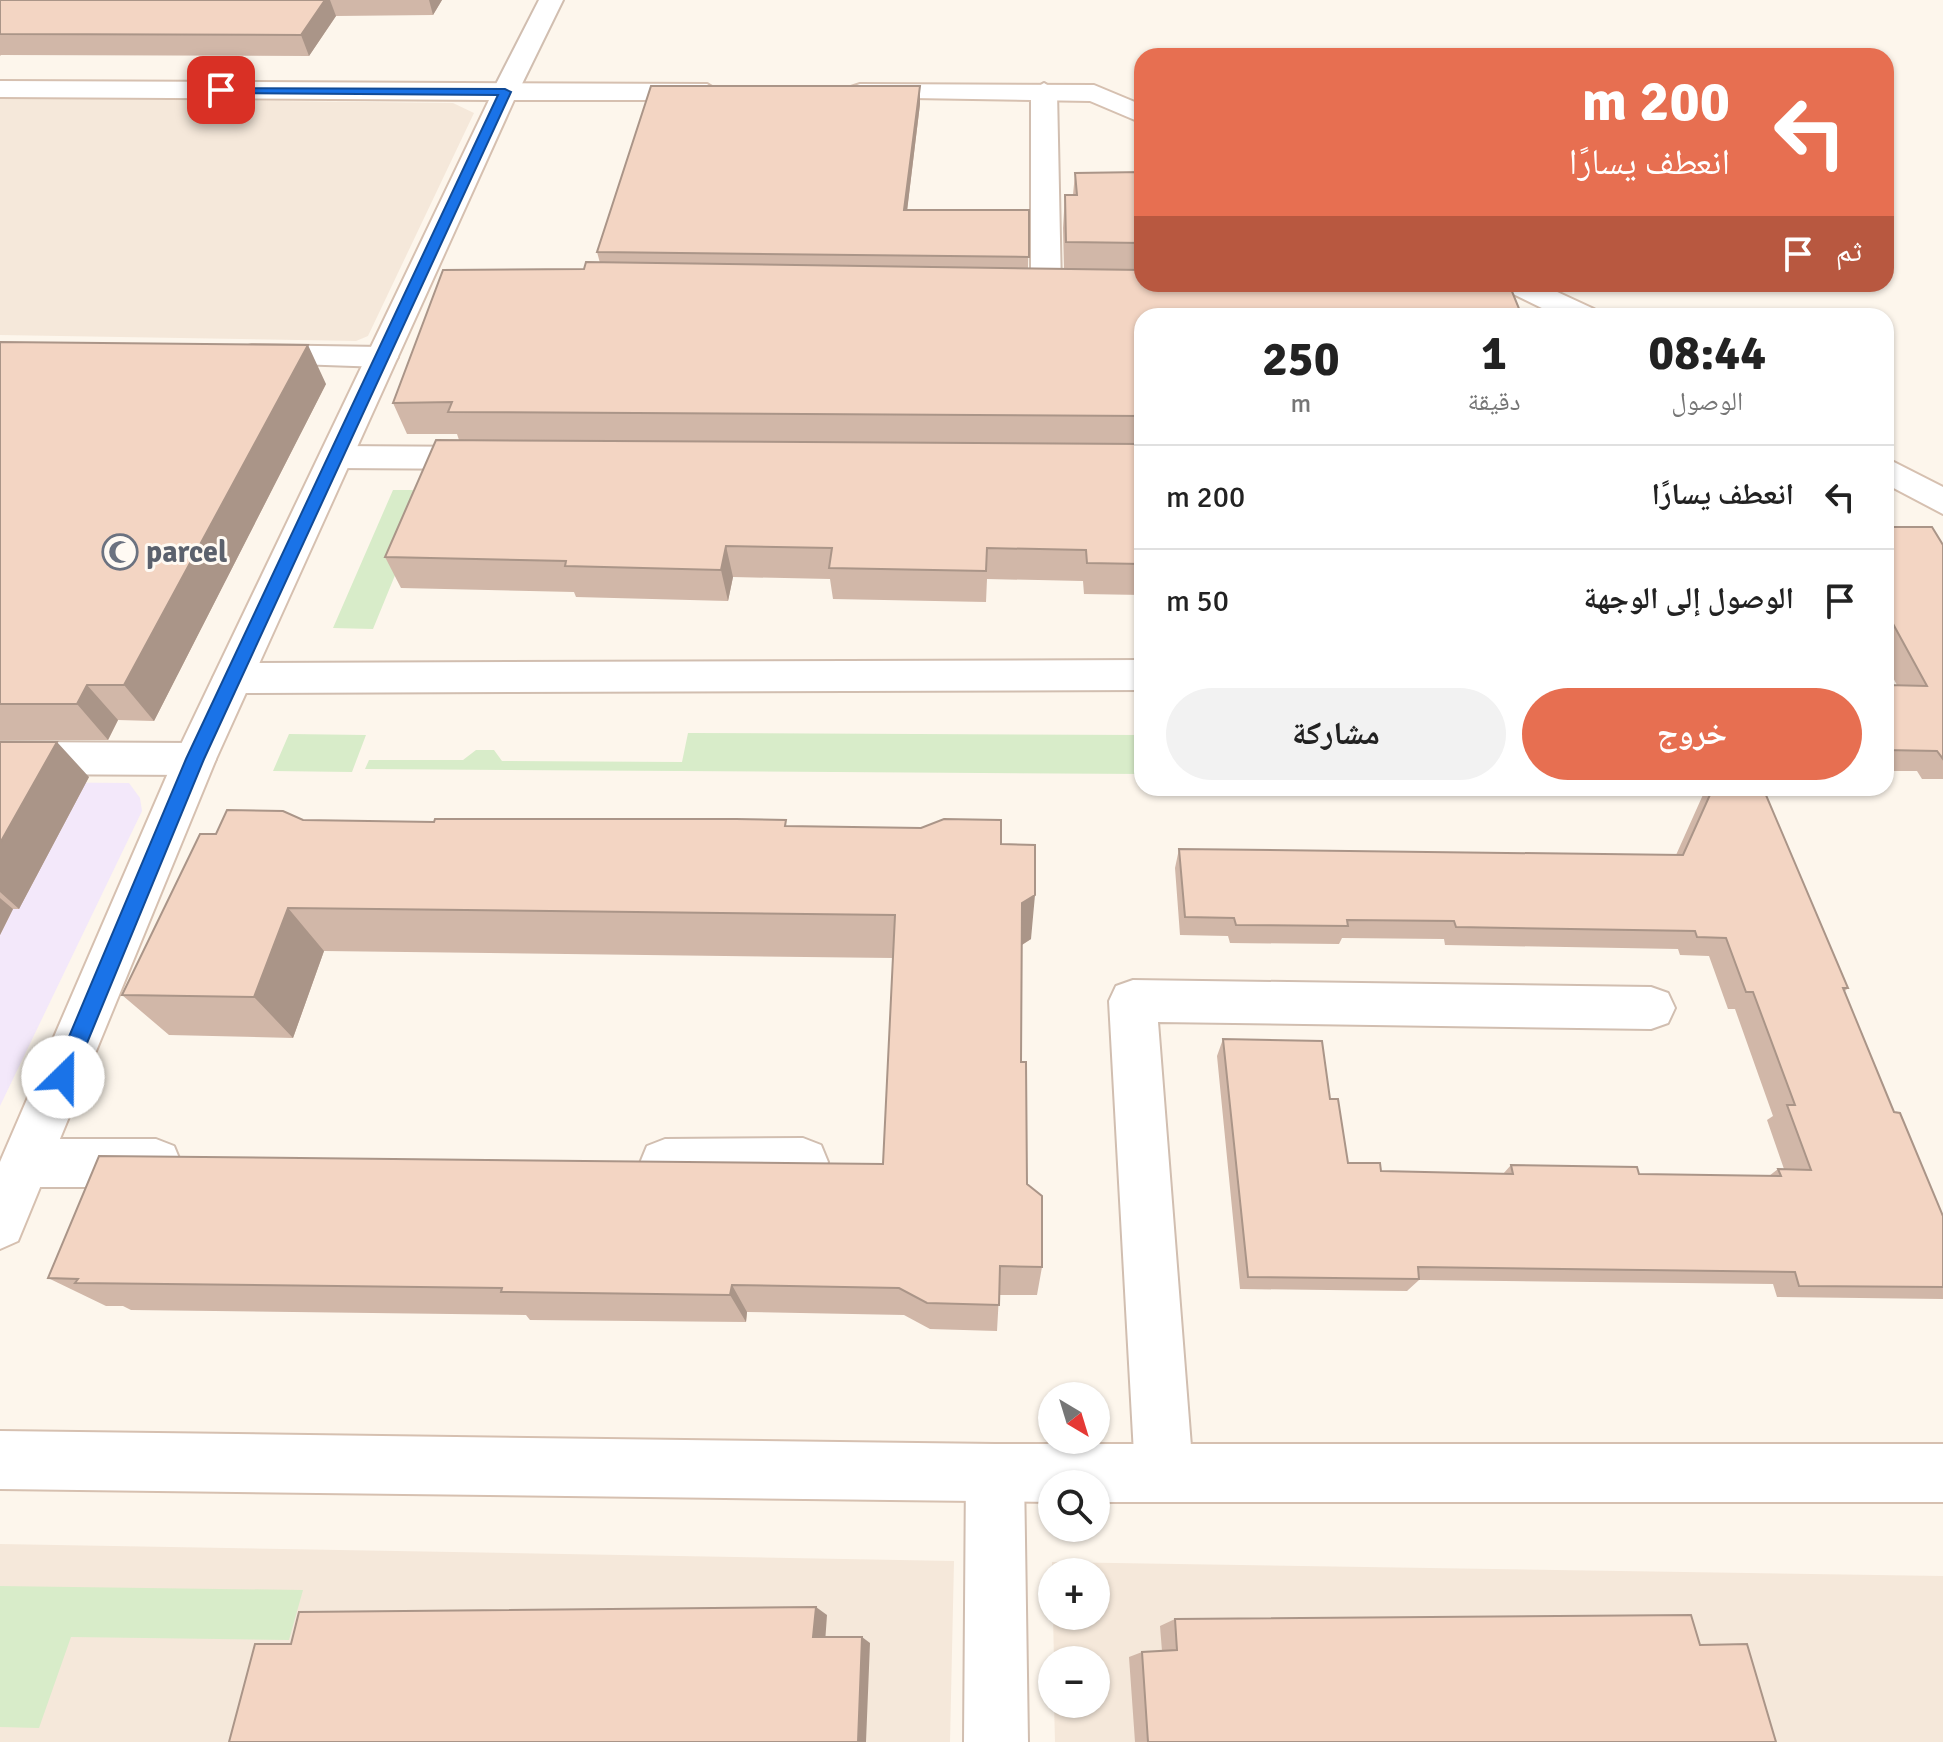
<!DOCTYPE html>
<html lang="ar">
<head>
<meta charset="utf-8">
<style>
	body { margin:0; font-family:Signika,"Noto Naskh Arabic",sans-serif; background:#f2f2f2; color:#222; direction:rtl; height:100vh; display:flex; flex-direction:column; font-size:30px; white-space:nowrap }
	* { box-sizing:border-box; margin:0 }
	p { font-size:26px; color:#767676 }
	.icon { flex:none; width:44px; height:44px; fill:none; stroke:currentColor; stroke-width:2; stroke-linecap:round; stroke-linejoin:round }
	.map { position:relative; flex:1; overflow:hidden; direction:ltr }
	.drawer { position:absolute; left:1134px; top:308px; width:760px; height:488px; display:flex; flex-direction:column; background:#fff; border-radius:24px; box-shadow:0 2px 6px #0004; direction:rtl }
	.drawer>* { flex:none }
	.top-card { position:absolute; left:1134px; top:48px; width:760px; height:244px; border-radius:24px; box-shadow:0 2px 6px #0004; direction:rtl; background:#e76f51; color:#fff; overflow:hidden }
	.needle { width:52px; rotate:142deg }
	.controls { position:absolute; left:1038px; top:1382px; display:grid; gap:16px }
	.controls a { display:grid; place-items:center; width:72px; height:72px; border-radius:50%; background:#fff; box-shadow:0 2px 6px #0004; font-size:40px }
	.pin { position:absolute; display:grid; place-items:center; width:68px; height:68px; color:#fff; margin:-34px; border-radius:16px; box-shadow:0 4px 12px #0006 }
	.me { position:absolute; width:88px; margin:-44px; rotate:23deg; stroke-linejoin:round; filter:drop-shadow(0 0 6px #0008) }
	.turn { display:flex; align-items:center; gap:28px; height:168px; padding:0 32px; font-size:36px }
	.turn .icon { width:104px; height:104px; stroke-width:2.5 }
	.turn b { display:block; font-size:56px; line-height:68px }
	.then { display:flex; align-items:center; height:76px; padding:0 32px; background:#0003; gap:16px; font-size:30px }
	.eta { display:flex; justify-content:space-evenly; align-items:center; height:136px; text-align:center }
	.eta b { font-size:48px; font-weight:800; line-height:56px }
	.cta { display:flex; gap:16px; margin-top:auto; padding:16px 32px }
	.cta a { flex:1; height:92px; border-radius:48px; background:#e76f51; color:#fff; font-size:32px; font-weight:800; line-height:92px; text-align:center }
	.cta a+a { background:#f2f2f2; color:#222 }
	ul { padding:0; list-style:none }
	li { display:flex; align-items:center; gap:24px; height:104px; padding:0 32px; border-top:2px solid #e0e0e0 }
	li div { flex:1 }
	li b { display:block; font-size:30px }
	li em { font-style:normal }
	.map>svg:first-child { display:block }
	.residential { fill:#f5e8da }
	.education { fill:#f3e8fa }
	.green { fill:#d8ecc9 }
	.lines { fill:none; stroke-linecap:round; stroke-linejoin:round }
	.street-casing { stroke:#d1beb0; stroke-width:4 }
	.secondary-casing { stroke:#d6c0b0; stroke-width:4 }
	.street { fill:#fff; fill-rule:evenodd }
	.secondary { fill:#fff; fill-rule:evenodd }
	.wall { fill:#d1b7a8 }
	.shaded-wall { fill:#aa9588 }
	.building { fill:#f3d5c3; stroke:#aa9588; stroke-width:2 }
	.route { fill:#1a73e8; stroke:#114b97; stroke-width:2 }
	.labels { text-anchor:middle; stroke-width:6; stroke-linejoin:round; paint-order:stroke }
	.worship-label { font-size:30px; font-weight:bold; fill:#5b616d; stroke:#fffaf3; text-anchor:start }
</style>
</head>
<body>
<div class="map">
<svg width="1943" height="1742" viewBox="0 0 1943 1742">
	<rect width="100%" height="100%" fill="#fdf6ec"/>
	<!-- residential -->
	<path class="residential" d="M0,98L453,103L474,113L368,336L356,341L0,335Z
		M0,1544L954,1561L950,1742H0Z
		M1052,1562L1943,1576V1742H1055L1054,1704H1096V1660H1054L1053,1616H1096V1572H1052Z"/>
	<!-- education -->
	<path class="education" d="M0,782L129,783L140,798L142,811L0,1106Z"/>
	<!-- green -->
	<path class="green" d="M393,490H430L373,629L333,628Z
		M688,733L1142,735V774L365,769L369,760H463L476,750H494L502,761L682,762Z
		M289,734L366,735L352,772L273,771Z
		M0,1586L303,1590L289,1640L71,1637L39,1728L0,1727Z"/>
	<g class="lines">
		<defs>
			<path id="street" d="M539,0H563L518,92L514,97H496L492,92Z
				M1044,83L1057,91L1061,288L1057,294H1035L1031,288V91Z
				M252,345L382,347L393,350L398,357L393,364L382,367L241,362L236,355L241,348Z
				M336,446L489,447L501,450L506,458L501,466L489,469L336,468L324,465L319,457L324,449Z
				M1142,660V690L233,693L219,688L213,678L219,668L233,663Z
				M0,742L195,743L210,748L216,759L210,770L195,775L0,774Z
				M1133,980L1651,987L1668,993L1675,1008L1668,1023L1651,1029L1158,1022L1193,1472L1185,1493L1164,1501L1143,1493L1135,1472L1109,1001L1116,986Z
				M803,1138L821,1145L828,1162L821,1179L803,1186L665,1187L647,1180L640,1163L647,1146L665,1139Z
				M27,1139H156L174,1146L181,1163L174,1180L156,1187H27L9,1180L2,1163L9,1146Z
				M995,1444L1016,1452L1024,1473L1028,1742H964L966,1473L974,1452Z"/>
			<path id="secondary" d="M0,81L707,84L720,92L707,100H514L216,759L18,1241L0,1249V1162L174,759L489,100L0,97Z
				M860,84L1094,85L1142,105V123L1090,101L851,97L847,92L851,87Z
				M1501,284H1540L1594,309L1598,316H1558L1505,290Z
				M1886,458L1943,487V514L1886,484Z
				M0,1431L995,1444H1943V1502H1096V1484H1052V1502L0,1489Z"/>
		</defs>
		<!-- street casing -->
		<use href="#street" class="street-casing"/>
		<!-- secondary casing -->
		<use href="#secondary" class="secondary-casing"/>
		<!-- street -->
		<use href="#street" class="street"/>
		<!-- secondary -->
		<use href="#secondary" class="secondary"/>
	</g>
	<!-- wall -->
	<path class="wall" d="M0,0H442L433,15L336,16L309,56L1,55L0,56Z
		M920,104L907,210H1029L1028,269H1064L1063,228L1065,195H1073L1075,173L1142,172V595L1084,594L1083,581L987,579L986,602L833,599L830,579L733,577L728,601L576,597L574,592L401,588L385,557L459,440L457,434H407L393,403L584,269L600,263L597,252Z
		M0,342L326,384L154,721L118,720L108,740H0Z
		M1886,527L1943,545V779H1922L1917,771H1886V685H1897L1886,665Z
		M0,742L89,777L19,909H13L0,935Z
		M1706,788H1763L1848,988L1844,992L1894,1112L1943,1216V1299L1777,1297L1773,1284L1419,1280L1407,1291L1240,1289L1217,1056L1223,1039L1330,1099L1348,1163L1381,1171L1503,1174L1511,1165L1639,1174L1769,1176L1778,1169H1784L1767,1120L1773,1116L1735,1009H1728L1709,956L1680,955L1678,949L1445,945L1444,939L1342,938L1339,944L1230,943L1228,936L1180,935L1175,868L1179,849L1676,855Z
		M303,820L787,826L1001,844L1031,939L1022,945L1021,1062L1027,1184L1042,1267L1037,1295H999L997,1331L930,1329L904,1315L747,1312L746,1322L530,1320L526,1315L131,1310L123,1306H106L48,1278L883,1164L893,958L324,951L293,1038L169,1035L122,995L216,834Z
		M1175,1619L1700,1645L1776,1742H1135L1129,1657L1142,1652L1162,1651L1160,1626Z"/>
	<!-- shaded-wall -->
	<path class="shaded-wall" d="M325,0H330L336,16L309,56L301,35Z
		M429,0H442L433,15Z
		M920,86V104L905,228L904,210Z
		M308,345L326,384L154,721L124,685Z
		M726,546L733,577L728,601L721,570Z
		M87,685L118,720L108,740L77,704Z
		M57,742L89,777L19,909L0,892V843Z
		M1035,895L1031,939L1020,946L1022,903Z
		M0,898L13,909L0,935Z
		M288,908L324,951L293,1038L254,997Z
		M732,1285L747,1312L746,1322L730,1295Z
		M816,1607L827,1615L825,1643L813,1637Z
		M862,1637L870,1643L866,1742H858Z"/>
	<!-- building -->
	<path class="building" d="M0,0H325L301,35L0,34Z
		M651,86H920L904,210H1029V257L597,252Z
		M1142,172V243L1066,242L1065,195H1077L1075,173Z
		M586,262L1142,270V284H1509L1522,316H1142V416L448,412L452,402L393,403L443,270L584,269Z
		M0,342L308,345L124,685H87L77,704H0Z
		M436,440L1142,444V564L1087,563L1086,550L987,548L986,571L829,568L832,548L726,546L721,570L565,566L566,561L385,557Z
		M1886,527H1932L1943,545V759L1937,751L1886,750V685L1927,686L1886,611Z
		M0,742H57L0,843Z
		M1713,788H1763L1848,988H1843L1894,1112L1900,1113L1943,1216V1287L1799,1286L1795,1272L1418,1267L1419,1279L1248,1277L1223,1039L1322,1041L1330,1099H1338L1348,1163H1380L1381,1171L1513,1174L1511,1165L1637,1167L1639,1174L1781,1176L1778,1169L1811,1170L1787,1105H1795L1753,992H1746L1726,938L1697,937L1695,931L1456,927L1454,921L1347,920L1348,926L1236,925L1234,918L1185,917L1179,849L1683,855Z
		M227,810L283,811L303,820L434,822L435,819H736L786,820L785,826L921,828L944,819L1001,820V844L1035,845V895L1022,903L1021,1062H1026L1027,1184L1042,1196V1267L1000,1266L999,1305L927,1303L899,1288L732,1285L730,1295L501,1292L502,1288L75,1283L78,1279L48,1278L99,1156L883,1164L895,915L288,908L254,997L122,995L200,834H216Z
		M816,1607L813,1637H862L858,1742H229L255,1644H291L299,1612Z
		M1691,1615L1700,1645L1747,1644L1776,1742H1148L1142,1652L1177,1650L1175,1619Z"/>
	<!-- route -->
	<path class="route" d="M217,88L505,89L511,92L204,759L73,1077L70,1083L63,1086L55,1083L52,1077L186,759L498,95L221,93Z"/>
	<!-- icons -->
	<defs>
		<symbol id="mosque-ring" viewBox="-11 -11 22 22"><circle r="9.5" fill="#fffaf3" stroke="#6b7280" stroke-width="1.5"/><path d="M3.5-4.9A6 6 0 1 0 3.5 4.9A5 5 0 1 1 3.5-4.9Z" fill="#6b7280"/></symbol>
	</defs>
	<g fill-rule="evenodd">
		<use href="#mosque-ring" x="100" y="532" width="40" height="40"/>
	</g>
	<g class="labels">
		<!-- worship labels -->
		<g class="worship-label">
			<text x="146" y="562">parcel</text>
		</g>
	</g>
</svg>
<div class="controls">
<a><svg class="needle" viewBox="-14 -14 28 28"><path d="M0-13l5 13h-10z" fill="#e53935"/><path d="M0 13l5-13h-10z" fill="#767676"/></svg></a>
<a><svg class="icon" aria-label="search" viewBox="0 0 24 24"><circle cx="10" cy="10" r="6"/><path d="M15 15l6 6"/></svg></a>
<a>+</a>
<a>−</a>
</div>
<div class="pin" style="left:221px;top:90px;background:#d93025"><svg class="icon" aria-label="arrive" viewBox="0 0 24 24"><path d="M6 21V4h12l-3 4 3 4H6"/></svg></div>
<svg class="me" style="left:63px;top:1077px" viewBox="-20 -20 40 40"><circle r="19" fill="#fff"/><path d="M0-13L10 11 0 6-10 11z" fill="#1a73e8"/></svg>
<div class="top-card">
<div class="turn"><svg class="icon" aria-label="left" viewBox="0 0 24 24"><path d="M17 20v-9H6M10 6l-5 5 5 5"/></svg><div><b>200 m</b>انعطف يسارًا</div></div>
<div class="then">ثم<svg class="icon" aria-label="arrive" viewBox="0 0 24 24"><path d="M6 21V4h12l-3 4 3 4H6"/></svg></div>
</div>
<section class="drawer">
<div class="eta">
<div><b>08:44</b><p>الوصول</p></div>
<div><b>1</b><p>دقيقة</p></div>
<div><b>250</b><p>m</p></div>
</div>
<ul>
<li><svg class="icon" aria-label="left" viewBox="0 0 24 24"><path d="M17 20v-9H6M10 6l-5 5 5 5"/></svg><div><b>انعطف يسارًا</b></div><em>200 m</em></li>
<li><svg class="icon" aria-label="arrive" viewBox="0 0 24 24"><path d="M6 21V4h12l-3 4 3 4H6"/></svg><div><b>الوصول إلى الوجهة</b></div><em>50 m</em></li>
</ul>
<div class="cta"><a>خروج</a><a>مشاركة</a></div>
</section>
</div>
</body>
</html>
